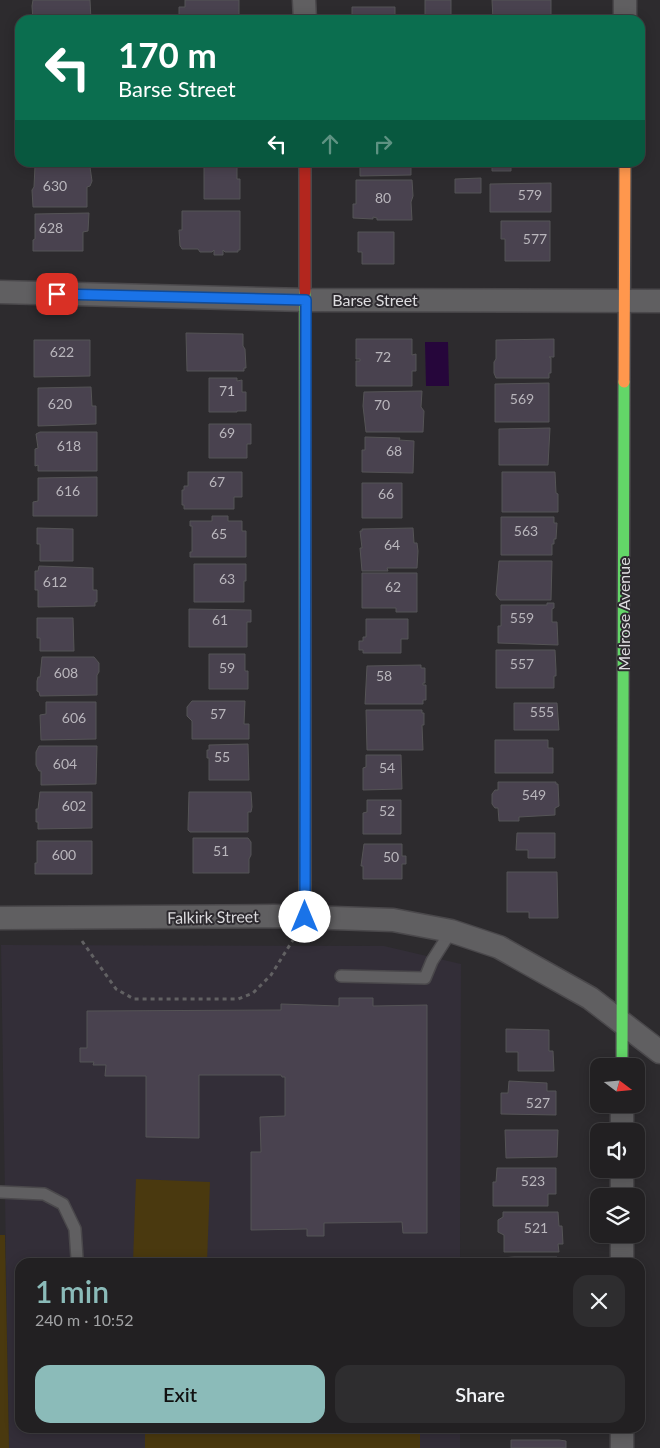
<!DOCTYPE html>
<html lang="en">
<head>
<meta charset="utf-8">
<style>
	body { margin:0; font-family:Lato,sans-serif; background:#2e2d2f; color:#f1f3f6; height:100vh; display:flex; flex-direction:column; font-size:19px; white-space:nowrap }
	* { box-sizing:border-box; margin:0 }
	p { font-size:16px; color:#a2a3a5 }
	.icon { flex:none; width:28px; height:28px; fill:none; stroke:currentColor; stroke-width:2; stroke-linecap:round; stroke-linejoin:round }
	.map { position:relative; flex:1; overflow:hidden }
	.sheet { position:absolute; left:15px; top:1258px; width:630px; height:175px; display:flex; flex-direction:column; background:#222022; border-radius:15px; box-shadow:0 2px 12px #0003,0 0 0 1px #3f3e40 }
	.sheet>* { flex:none }
	.guide { position:absolute; left:15px; top:15px; width:630px; height:152px; border-radius:15px; box-shadow:0 2px 12px #0003,0 0 0 1px #3f3e40; background:#0b6e4f; color:#fff; overflow:hidden }
	.needle { width:32px; rotate:106deg }
	.tools { position:absolute; left:590px; top:1058px; display:grid; gap:10px }
	.tools a { display:grid; place-items:center; width:55px; height:55px; border-radius:10px; background:#222022; box-shadow:0 2px 12px #0003,0 0 0 1px #3f3e40; font-size:25px }
	.pin { position:absolute; display:grid; place-items:center; width:42px; height:42px; color:#fff; margin:-21px; border-radius:10px; box-shadow:0 2px 8px #0006 }
	.me { position:absolute; width:55px; margin:-28px; rotate:0deg; stroke-linejoin:round; filter:drop-shadow(0 0 4px #0008) }
	.turn { display:flex; align-items:center; gap:18px; height:105px; padding:0 20px; font-size:22px }
	.turn .icon { width:65px; height:65px; stroke-width:2.5 }
	.turn b { display:block; font-size:35px; line-height:42px }
	.lanes { display:flex; align-items:center; height:48px; padding:0 20px; background:#0003; justify-content:center; gap:25px; direction:ltr }
	.lanes .off { opacity:.35 }
	.round { display:grid; place-items:center; flex:none; width:52px; height:52px; border-radius:15px; background:#2e2d2f }
	.head { display:flex; align-items:center; justify-content:space-between; height:85px; padding:0 20px }
	h1 { font-size:30px; font-weight:600; line-height:38px; color:#8bbbb9 }
	.button { display:flex; gap:10px; margin-top:auto; padding:10px 20px }
	.button a { flex:1; height:58px; border-radius:15px; background:#8bbbb9; color:#111; font-size:20px; font-weight:600; line-height:58px; text-align:center }
	.button a+a { background:#2e2d2f; color:#f1f3f6 }
	.map>svg:first-child { display:block }
	.built { fill:#332e38 }
	.green { fill:#4a390f }
	.water { fill:#26063b }
	.building { fill:#49424f; stroke:#555456 }
	.lines { fill:none; stroke-linecap:round; stroke-linejoin:round }
	.lane-casing { stroke:#4a484b; stroke-width:14 }
	.street-casing { stroke:#4a484b; stroke-width:25 }
	.fast-casing { stroke:#4a484b; stroke-width:14 }
	.slow-casing { stroke:#4a484b; stroke-width:14 }
	.jam-casing { stroke:#4a484b; stroke-width:14 }
	.path { stroke:#626163; stroke-width:3; stroke-dasharray:4 4; stroke-linecap:butt }
	.lane { stroke:#605f61; stroke-width:11 }
	.street { stroke:#605f61; stroke-width:22 }
	.fast { stroke:#63d668; stroke-width:11 }
	.slow { stroke:#ff974d; stroke-width:11 }
	.jam { stroke:#b3261e; stroke-width:11 }
	.route-casing { stroke:#114b97; stroke-width:12 }
	.route { stroke:#1a73e8; stroke-width:9 }
	.labels { text-anchor:middle; stroke-width:4; stroke-linejoin:round; paint-order:stroke }
	.number-label { font-size:14px; fill:#b9b6bc }
	.street-label { font-size:16px; fill:#dedde0; stroke:#2d2a2f }
</style>
</head>
<body>
<div class="map">
<svg width="660" height="1448" viewBox="0 0 660 1448">
	<rect width="100%" height="100%" fill="#2d2b2e"/>
	<!-- built -->
	<path class="built" d="M1,945L384,946L461,964L460,1262H20V1428H460V1448H9Z"/>
	<!-- green -->
	<path class="green" d="M136,1179L210,1182L207,1262H133Z
		M0,1235H5L9,1448H0Z
		M145,1428H420V1448H145Z"/>
	<!-- water -->
	<path class="water" d="M425,342H448L449,386H426Z"/>
	<!-- building -->
	<path class="building" d="M33,0H90L91,20H33L32,6Z
		M185,0H239V19H179V7H185Z
		M425,0H451V20H425Z
		M492,0H551V20H493Z
		M352,7H395V20H352Z
		M357,162H411V175L360,176V163Z
		M492,162H551V165H549V167H511V171H492Z
		M35,166L90,167L92,181L90,186L87,187V207H33L32,190L34,187Z
		M204,167H237V179H240V199H204Z
		M481,178V193H455V179Z
		M356,180H412L413,196L411,202L412,220H377V218L373,217V219L353,218V204H356Z
		M551,183V212H490V184Z
		M182,211H240V250H238V252H225L223,250V255H214V250L212,252H200L198,249H182L181,247L180,246L179,230H182Z
		M89,213L88,231L83,232V251H33V240L35,239V214Z
		M501,221H550V261H505V239H501Z
		M358,232H394V264H362V252H358Z
		M186,333L243,334V346L245,349L246,368H244V371H187Z
		M356,339H412V355L416,354V371H412V386H356V361H360V359H356Z
		M554,339V357H549L551,358V373H549V378H496L494,373V362L496,359V340Z
		M34,340H90V376L34,377Z
		M209,378H237V381L242,380V392H246V411H237V412H209Z
		M549,383V422H495V384Z
		M91,387L92,406H96V424L38,426V388Z
		M422,391L421,407L424,411L423,432H366L363,406L364,392Z
		M209,424H251V444H247V458H209Z
		M550,428L548,465H499V429Z
		M40,432H97V471H38V465L35,466V449L38,448L36,434Z
		M365,437L400,438L399,440L414,441L413,473L362,472V450H365Z
		M188,472H242V497H234V509H184V505H182V490H184V486H188Z
		M502,472H555L556,493L558,494V512H502Z
		M97,477V516H33V502L38,501V478Z
		M362,483H402V518H362Z
		M212,516H228V521H242V531H246V557H190V552H192V526H190V521H212Z
		M501,517H554V523H557L556,539H554V544H552V555H501Z
		M37,528L73,529V561H40V544H37Z
		M413,528L414,543H417L418,551L417,568H387L388,571H362L360,548H362L360,531H362V529Z
		M499,561H552L551,600H500L496,595Z
		M194,564H246V581H244V602H194Z
		M39,566L93,568V590H97V602H95V606L38,607V590H35V571H38Z
		M362,573H417V612H396V608H362Z
		M547,603H554V608L552,609V622H557L558,645L498,643V626H501V605H547Z
		M189,609L251,610V622H247V647H189Z
		M37,618H73L74,651H40V638H37Z
		M366,619H408V639H401V653H363V650H359V641H363V637H366Z
		M496,650H555L556,670V676H554V688H496Z
		M209,654H245V671H248V689H209Z
		M42,657H94L99,663V672L97,675V695L40,696L39,692L37,691V681L38,677H40Z
		M421,665V668H425V683H423V685H426V700H423V704H365L367,666Z
		M192,701H245L244,724H249V739H192V721L187,716V707Z
		M46,702H96V739L41,740L40,715L46,714Z
		M514,703H557L559,730H514Z
		M366,710H422V713H424V725H422L423,750H367Z
		M495,740H548V748H553V773H495Z
		M248,744L249,780H209V758H207V750H209V745Z
		M39,746H97L96,784L41,785V771H39L36,765V752Z
		M366,755H401L402,789L363,790V768L366,767Z
		M498,782H556V784H558L559,806L555,808V815L519,817V821H499L498,808H495L492,804V794L495,790H498Z
		M40,792H92V828L38,829V822H36V809H38Z
		M189,792H251L252,807L251,812H248V832H190L188,830Z
		M367,800H401V834H363V813L367,812Z
		M517,833H555V858H528V850H516Z
		M193,838H248L251,842V855L249,859V873H193Z
		M37,841H92V874H35V863H37Z
		M364,844H402V856H406V864H402V879H363V866H361Z
		M507,872H557L558,918H529V912H507Z
		M339,998H373V1006L427,1005V1233H403L402,1222L324,1223V1236H307V1229L251,1230V1152H261L260,1117L285,1116V1077H282L281,1075H199V1138L146,1137V1076H105L106,1065H93L94,1062H80V1048H87V1011L281,1010V1004L339,1006Z
		M506,1029L549,1030V1051H553L554,1071H518V1052H506Z
		M509,1081L547,1083V1091H556V1115L501,1114V1093H508Z
		M505,1130H558L557,1157L506,1158Z
		M497,1168H556V1194H548V1206H493V1182H496Z
		M503,1212H558L559,1226H562L563,1244H558L559,1252H504V1235L498,1232V1220L503,1217Z
		M514,1257H557V1262H489V1259Z
		M511,1440H559L566,1441V1448H511Z"/>
	<g class="lines">
		<defs>
			<path id="lane" d="M341,976L425,978L432,961L451,931
				M0,1192L44,1194L63,1204L75,1229L77,1258"/>
			<path id="street" d="M304,0L305,20
				M625,0V20
				M0,292L306,300L660,301
				M0,918L274,916L393,920L451,931L499,947L590,998L660,1052
				M622,1131V1104
				M622,1196V1169
				M622,1262V1234
				M622,1448V1428"/>
			<path id="fast" d="M305,292V917
				M622,1066L624,382"/>
			<path id="slow" d="M624,382L625,162"/>
			<path id="jam" d="M305,162V292"/>
		</defs>
		<!-- lane casing -->
		<use href="#lane" class="lane-casing"/>
		<!-- street casing -->
		<use href="#street" class="street-casing"/>
		<!-- fast casing -->
		<use href="#fast" class="fast-casing"/>
		<!-- slow casing -->
		<use href="#slow" class="slow-casing"/>
		<!-- jam casing -->
		<use href="#jam" class="jam-casing"/>
		<!-- path -->
		<path class="path" d="M82,941L116,989L134,999H238L253,993L271,975L293,940"/>
		<!-- lane -->
		<use href="#lane" class="lane"/>
		<!-- street -->
		<use href="#street" class="street"/>
		<!-- fast -->
		<use href="#fast" class="fast"/>
		<!-- slow -->
		<use href="#slow" class="slow"/>
		<!-- jam -->
		<use href="#jam" class="jam"/>
	</g>
	<g class="lines">
		<defs>
			<path id="route" d="M57,294L306,300L305,917"/>
		</defs>
		<!-- route casing -->
		<use href="#route" class="route-casing"/>
		<!-- route -->
		<use href="#route" class="route"/>
	</g>
	<g class="labels">
		<!-- number labels -->
		<g class="number-label">
			<text x="55" y="191">630</text>
			<text x="530" y="200">579</text>
			<text x="383" y="203">80</text>
			<text x="51" y="233">628</text>
			<text x="535" y="244">577</text>
			<text x="62" y="357">622</text>
			<text x="383" y="362">72</text>
			<text x="227" y="396">71</text>
			<text x="522" y="404">569</text>
			<text x="60" y="409">620</text>
			<text x="382" y="410">70</text>
			<text x="227" y="438">69</text>
			<text x="69" y="451">618</text>
			<text x="394" y="456">68</text>
			<text x="217" y="487">67</text>
			<text x="68" y="496">616</text>
			<text x="386" y="499">66</text>
			<text x="526" y="536">563</text>
			<text x="219" y="539">65</text>
			<text x="392" y="550">64</text>
			<text x="227" y="584">63</text>
			<text x="55" y="587">612</text>
			<text x="393" y="592">62</text>
			<text x="522" y="623">559</text>
			<text x="220" y="625">61</text>
			<text x="522" y="669">557</text>
			<text x="227" y="673">59</text>
			<text x="66" y="678">608</text>
			<text x="384" y="681">58</text>
			<text x="542" y="717">555</text>
			<text x="218" y="719">57</text>
			<text x="74" y="723">606</text>
			<text x="222" y="762">55</text>
			<text x="65" y="769">604</text>
			<text x="387" y="773">54</text>
			<text x="534" y="800">549</text>
			<text x="74" y="811">602</text>
			<text x="387" y="816">52</text>
			<text x="221" y="856">51</text>
			<text x="64" y="860">600</text>
			<text x="391" y="862">50</text>
			<text x="538" y="1108">527</text>
			<text x="533" y="1186">523</text>
			<text x="536" y="1233">521</text>
		</g>
		<!-- street labels -->
		<g class="street-label">
			<text x="375" y="306">Barse Street</text>
			<text transform="translate(624 614) rotate(-90)" y="6">Melrose Avenue</text>
			<text transform="translate(213 917) rotate(-1)" y="6">Falkirk Street</text>
		</g>
	</g>
</svg>
<div class="tools">
<a><svg class="needle" viewBox="-14 -14 28 28"><path d="M0-13l5 13h-10z" fill="#e53935"/><path d="M0 13l5-13h-10z" fill="#a2a3a5"/></svg></a>
<a><svg class="icon" aria-label="sound" viewBox="0 0 24 24"><path d="M4 9h4l5-4v14l-5-4H4zM17 9q2 3 0 6"/></svg></a>
<a><svg class="icon" aria-label="layers" viewBox="0 0 24 24"><path d="M12 4l9 5-9 5-9-5zM3 14l9 5 9-5"/></svg></a>
</div>
<div class="pin" style="left:57px;top:294px;background:#d93025"><svg class="icon" aria-label="arrive" viewBox="0 0 24 24"><path d="M6 21V4h12l-3 4 3 4H6"/></svg></div>
<svg class="me" style="left:305px;top:917px" viewBox="-20 -20 40 40"><circle r="19" fill="#fff"/><path d="M0-13L10 11 0 6-10 11z" fill="#1a73e8"/></svg>
<div class="guide">
<div class="turn"><svg class="icon" aria-label="left" viewBox="0 0 24 24"><path d="M17 20v-9H6M10 6l-5 5 5 5"/></svg><div><b>170 m</b>Barse Street</div></div>
<div class="lanes"><svg class="icon" aria-label="left" viewBox="0 0 24 24"><path d="M17 20v-9H6M10 6l-5 5 5 5"/></svg><svg class="icon off" aria-label="ahead" viewBox="0 0 24 24"><path d="M12 20V5M6 11l6-6 6 6"/></svg><svg class="icon off" aria-label="right" viewBox="0 0 24 24"><path d="M7 20v-9h11M14 6l5 5-5 5"/></svg></div>
</div>
<section class="sheet">
<div class="head"><div><h1>1 min</h1><p>240 m · 10:52</p></div><a class="round"><svg class="icon" aria-label="close" viewBox="0 0 24 24"><path d="M6 6l12 12M18 6L6 18"/></svg></a></div>
<div class="button"><a>Exit</a><a>Share</a></div>
</section>
</div>
</body>
</html>
